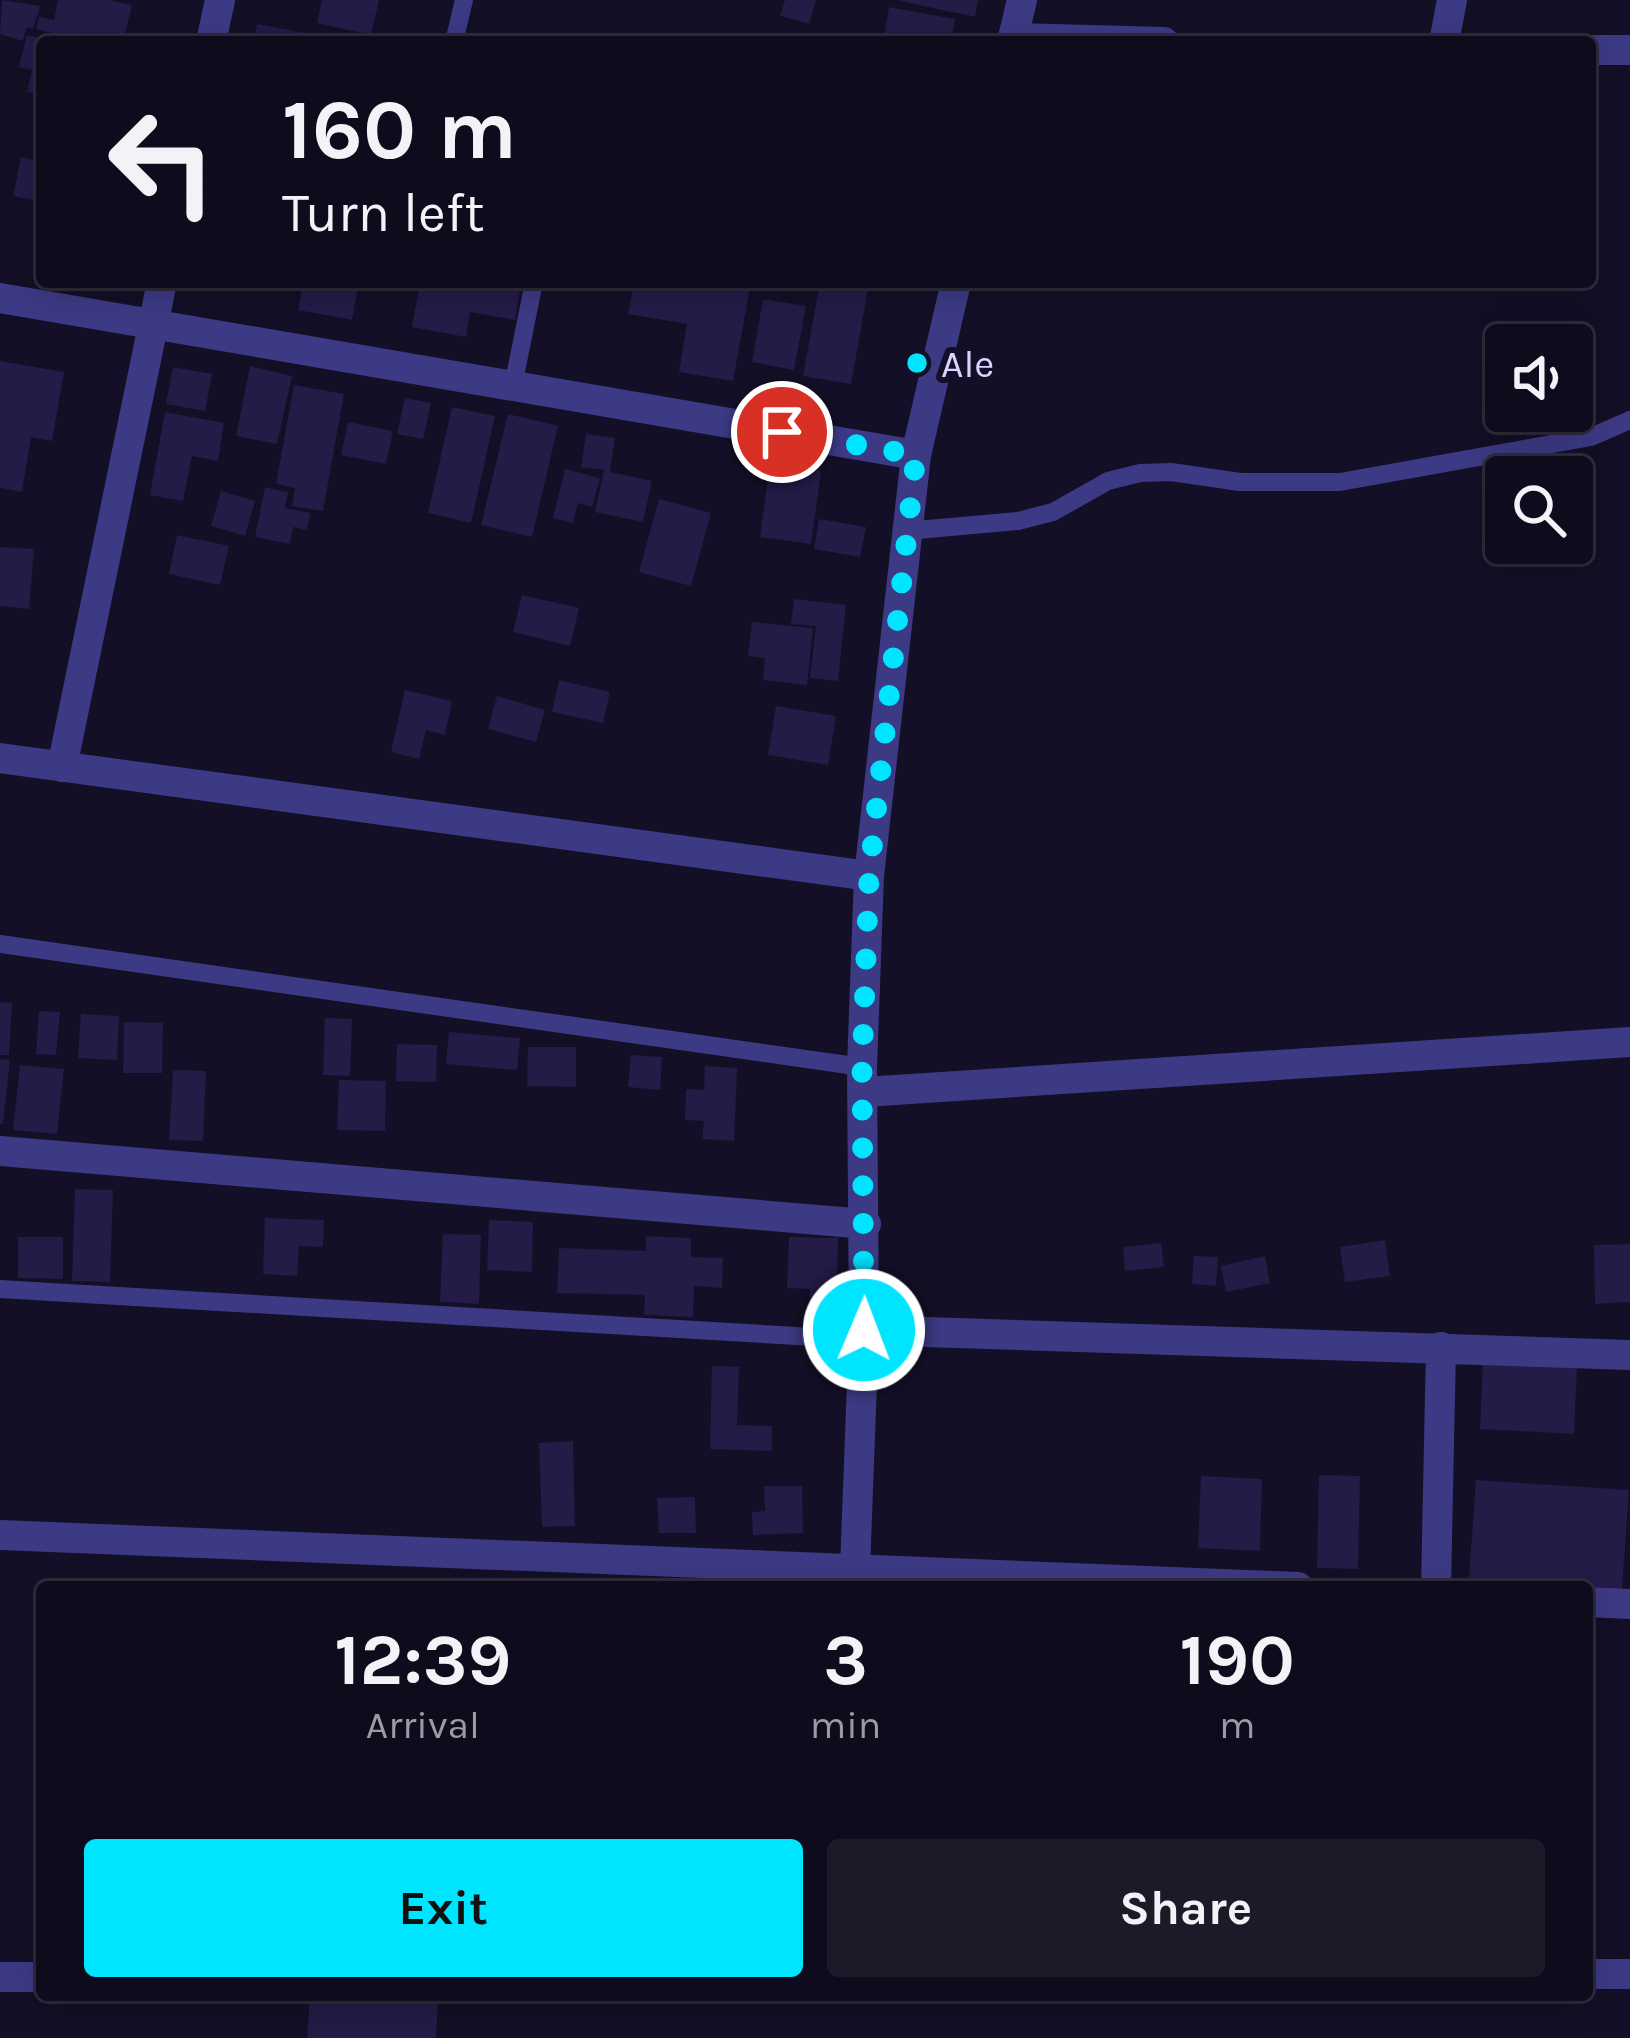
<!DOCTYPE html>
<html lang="en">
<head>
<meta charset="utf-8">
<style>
	body { margin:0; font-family:Karla,sans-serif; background:#1c1929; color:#f1f3f6; height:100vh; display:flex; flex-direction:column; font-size:45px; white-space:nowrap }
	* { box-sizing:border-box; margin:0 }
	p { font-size:39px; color:#9b9ba3 }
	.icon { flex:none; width:66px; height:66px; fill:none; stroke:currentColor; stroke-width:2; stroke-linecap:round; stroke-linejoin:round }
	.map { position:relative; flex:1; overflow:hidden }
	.panel { position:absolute; left:36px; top:1581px; width:1557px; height:420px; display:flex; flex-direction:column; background:#0e0b1c; border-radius:12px; box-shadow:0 6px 30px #0003,0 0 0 3px #2e2b3b }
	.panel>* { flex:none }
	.banner { position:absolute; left:36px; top:36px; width:1560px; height:252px; border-radius:12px; box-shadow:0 6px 30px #0003,0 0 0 3px #2e2b3b; background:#0e0b1c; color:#f1f3f6; overflow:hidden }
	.buttons { position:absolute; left:1485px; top:324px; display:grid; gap:24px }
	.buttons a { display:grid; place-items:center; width:108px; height:108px; border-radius:12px; background:#0e0b1c; box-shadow:0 6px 30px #0003,0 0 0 3px #2e2b3b; font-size:60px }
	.pin { position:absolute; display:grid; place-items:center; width:102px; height:102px; color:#fff; margin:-51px; border:6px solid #fff; border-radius:50%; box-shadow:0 3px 12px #0007 }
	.me { position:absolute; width:132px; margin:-66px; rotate:1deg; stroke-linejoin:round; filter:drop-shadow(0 0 9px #0008) }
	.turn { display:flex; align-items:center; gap:42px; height:252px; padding:0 48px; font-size:54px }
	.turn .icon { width:156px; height:156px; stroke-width:2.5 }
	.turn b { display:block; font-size:84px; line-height:102px }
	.eta { display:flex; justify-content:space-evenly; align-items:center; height:204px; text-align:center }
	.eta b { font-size:72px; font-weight:700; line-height:84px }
	.action { display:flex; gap:24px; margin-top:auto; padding:24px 48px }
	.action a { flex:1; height:138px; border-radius:12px; background:#00e5ff; color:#111; font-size:48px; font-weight:700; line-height:138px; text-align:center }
	.action a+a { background:#1c1929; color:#f1f3f6 }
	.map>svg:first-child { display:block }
	.building { fill:#241b47 }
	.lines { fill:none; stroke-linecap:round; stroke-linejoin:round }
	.service { stroke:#3d3a85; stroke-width:18 }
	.minor { stroke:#3d3a85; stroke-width:30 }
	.route { stroke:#00e5ff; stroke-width:21; stroke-dasharray:0 37.8 }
	.poi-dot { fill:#00e5ff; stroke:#130f26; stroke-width:4.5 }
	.labels { text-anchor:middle; stroke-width:12; stroke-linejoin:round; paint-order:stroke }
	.poi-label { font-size:39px; fill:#d9d4ff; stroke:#130f26; text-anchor:start }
</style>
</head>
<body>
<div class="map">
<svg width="1630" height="2038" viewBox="0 0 1630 2038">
	<rect width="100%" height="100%" fill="#130f26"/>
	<!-- building -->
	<path class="building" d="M2,0L40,6L33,29L27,27L23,41L0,34Z
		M58,0H109L132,5L123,42H90L36,29L39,17L54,20Z
		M322,0H379L371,35L317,23Z
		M785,0H816L809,24L780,16Z
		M896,0H978L975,17Z
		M889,7L955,19L951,42H883Z
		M257,24L321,36L320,42H254Z
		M27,35L42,39V95L27,92L32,70L19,67Z
		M21,157L42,162V202L13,196Z
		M303,282H359L352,320L298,310Z
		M420,282L521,285L515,320L470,312L466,337L412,327Z
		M634,282L694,286L695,282H751L733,381L679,372L687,324L628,314Z
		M820,282H858L857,288L868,290L851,384L803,376Z
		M763,299L806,306L794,370L752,362Z
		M0,361L64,372L52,441L31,437L22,492L0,488Z
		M250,366L292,376L277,444L236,436Z
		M173,367L212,374L205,411L166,404Z
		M294,385L344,394L323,511L292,506L295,488L276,484Z
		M405,398L431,403L423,439L397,434Z
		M452,407L495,416L471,523L428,513Z
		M165,412L224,423L218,461L192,456L183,501L150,495Z
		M508,414L558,426L532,537L481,525Z
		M348,422L393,431L386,464L341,455Z
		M586,434L615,438L610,472L652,481L643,522L595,512L604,470L581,467Z
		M770,464L821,471L811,544L760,537Z
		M565,469L600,478L592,507L578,503L573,523L553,518Z
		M265,487L288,492L285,508L310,513L307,530L293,527L290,544L255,537Z
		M221,491L255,501L245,536L211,526Z
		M659,499L711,513L691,586L639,572Z
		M819,519L866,527L860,557L814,549Z
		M177,535L229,546L220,585L169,574Z
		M0,547L34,549L29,609L0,606Z
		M522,595L579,608L570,646L513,632Z
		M794,599L846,605L838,681L810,678L816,626L791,624Z
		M752,622L813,628L807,685L763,680L765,658L748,656Z
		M559,680L610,692L603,723L552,712Z
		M405,690L452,701L445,735L426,730L419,759L391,752Z
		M497,696L545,710L536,742L488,729Z
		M776,706L836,716L828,765L768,755Z
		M0,1002L12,1003L9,1055H0Z
		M39,1011L60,1012L56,1055L36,1054Z
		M81,1014L119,1016L117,1060L78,1058Z
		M325,1018L352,1019L350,1076L323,1075Z
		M124,1022L163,1023L162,1073H123Z
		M449,1032L520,1038L517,1070L446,1064Z
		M397,1044L437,1045L436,1082L396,1081Z
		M528,1047H576V1087L527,1086Z
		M631,1055L662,1057L660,1090L628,1087Z
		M0,1059L10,1060L3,1124H0Z
		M20,1065L64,1069L57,1134L13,1130Z
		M705,1066L737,1068L734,1141L702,1139L704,1121L685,1120L686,1089L704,1090Z
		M173,1070L206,1071L203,1141L169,1140Z
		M339,1080L386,1081L385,1131L337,1130Z
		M75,1189L113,1190L110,1282L72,1281Z
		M265,1218L324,1220L323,1247L299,1246L297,1276L263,1274Z
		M489,1220L533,1222L532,1272L487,1270Z
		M443,1234L481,1235L479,1304L440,1302Z
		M646,1236L691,1238V1257L723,1258L722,1288L694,1286L693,1317L644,1315L645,1295L557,1293L559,1248L646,1251Z
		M18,1237H63V1279L18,1278Z
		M789,1237L838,1238L836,1315L809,1314L810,1289L787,1288Z
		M1385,1240L1390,1276L1345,1282L1340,1247Z
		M1161,1243L1164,1267L1125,1271L1123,1247Z
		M1630,1244V1302L1595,1304L1594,1245Z
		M1194,1256L1218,1257L1216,1286L1192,1284Z
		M1265,1256L1270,1283L1226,1292L1221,1266Z
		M1483,1362L1577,1366L1574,1434L1480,1429Z
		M712,1366L739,1367L737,1425L772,1426V1451L710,1449Z
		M573,1441L575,1526L542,1527L539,1443Z
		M1319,1475L1360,1476L1358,1569L1317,1568Z
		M1201,1476L1262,1479L1260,1551L1198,1548Z
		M1476,1480L1629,1490L1622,1589L1469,1578Z
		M764,1486H802L803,1533L753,1535L752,1512L765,1511Z
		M695,1497L696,1533H659L657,1498Z
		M310,1995L438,2000L436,2038H307Z"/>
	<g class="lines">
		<!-- service -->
		<path class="service" d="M454,42L464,0
			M513,386L534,282
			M906,531L1018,521L1053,512L1108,481L1140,473L1171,472L1240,482H1340L1591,437L1630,420
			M0,944L862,1067
			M0,1289L864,1340"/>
		<!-- minor -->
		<path class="minor" d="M1013,38L1164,42
			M211,42L220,0
			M1012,42L1022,0
			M1444,42L1452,0
			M1590,50H1630
			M0,298L916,455
			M0,758L869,876
			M62,767L162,282
			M864,1092L1630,1042
			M0,1151L866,1224
			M864,1330L1630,1355
			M0,1535L1298,1587
			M855,1568L864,1330L862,1067L869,876L916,455L956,282
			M1436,1587L1441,1347
			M1587,1602L1630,1604
			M1587,1974H1630
			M0,1977H42"/>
	</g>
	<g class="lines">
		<!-- route -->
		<path class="route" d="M782,432L916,455L869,876L862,1067L864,1330"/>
	</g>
	<!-- markers -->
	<circle class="poi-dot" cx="917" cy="363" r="12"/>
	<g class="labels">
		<!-- poi labels -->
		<g class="poi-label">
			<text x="941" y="377">Ale</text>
		</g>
	</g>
</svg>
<div class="buttons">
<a><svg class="icon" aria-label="sound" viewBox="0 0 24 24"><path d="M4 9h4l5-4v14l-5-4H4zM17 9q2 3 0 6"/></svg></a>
<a><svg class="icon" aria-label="search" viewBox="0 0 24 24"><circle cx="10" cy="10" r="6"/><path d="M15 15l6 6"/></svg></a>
</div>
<div class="pin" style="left:782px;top:432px;background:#d93025"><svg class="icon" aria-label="arrive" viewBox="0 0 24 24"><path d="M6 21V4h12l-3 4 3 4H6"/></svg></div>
<svg class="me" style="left:864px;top:1330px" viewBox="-20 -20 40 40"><circle r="17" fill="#00e5ff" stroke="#fff" stroke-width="3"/><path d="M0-11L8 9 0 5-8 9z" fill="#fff"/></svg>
<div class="banner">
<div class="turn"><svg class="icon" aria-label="left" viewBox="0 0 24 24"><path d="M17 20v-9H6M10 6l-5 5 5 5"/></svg><div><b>160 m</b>Turn left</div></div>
</div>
<section class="panel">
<div class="eta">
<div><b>12:39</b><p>Arrival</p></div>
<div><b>3</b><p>min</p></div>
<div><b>190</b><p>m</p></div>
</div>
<div class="action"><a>Exit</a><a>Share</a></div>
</section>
</div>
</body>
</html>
